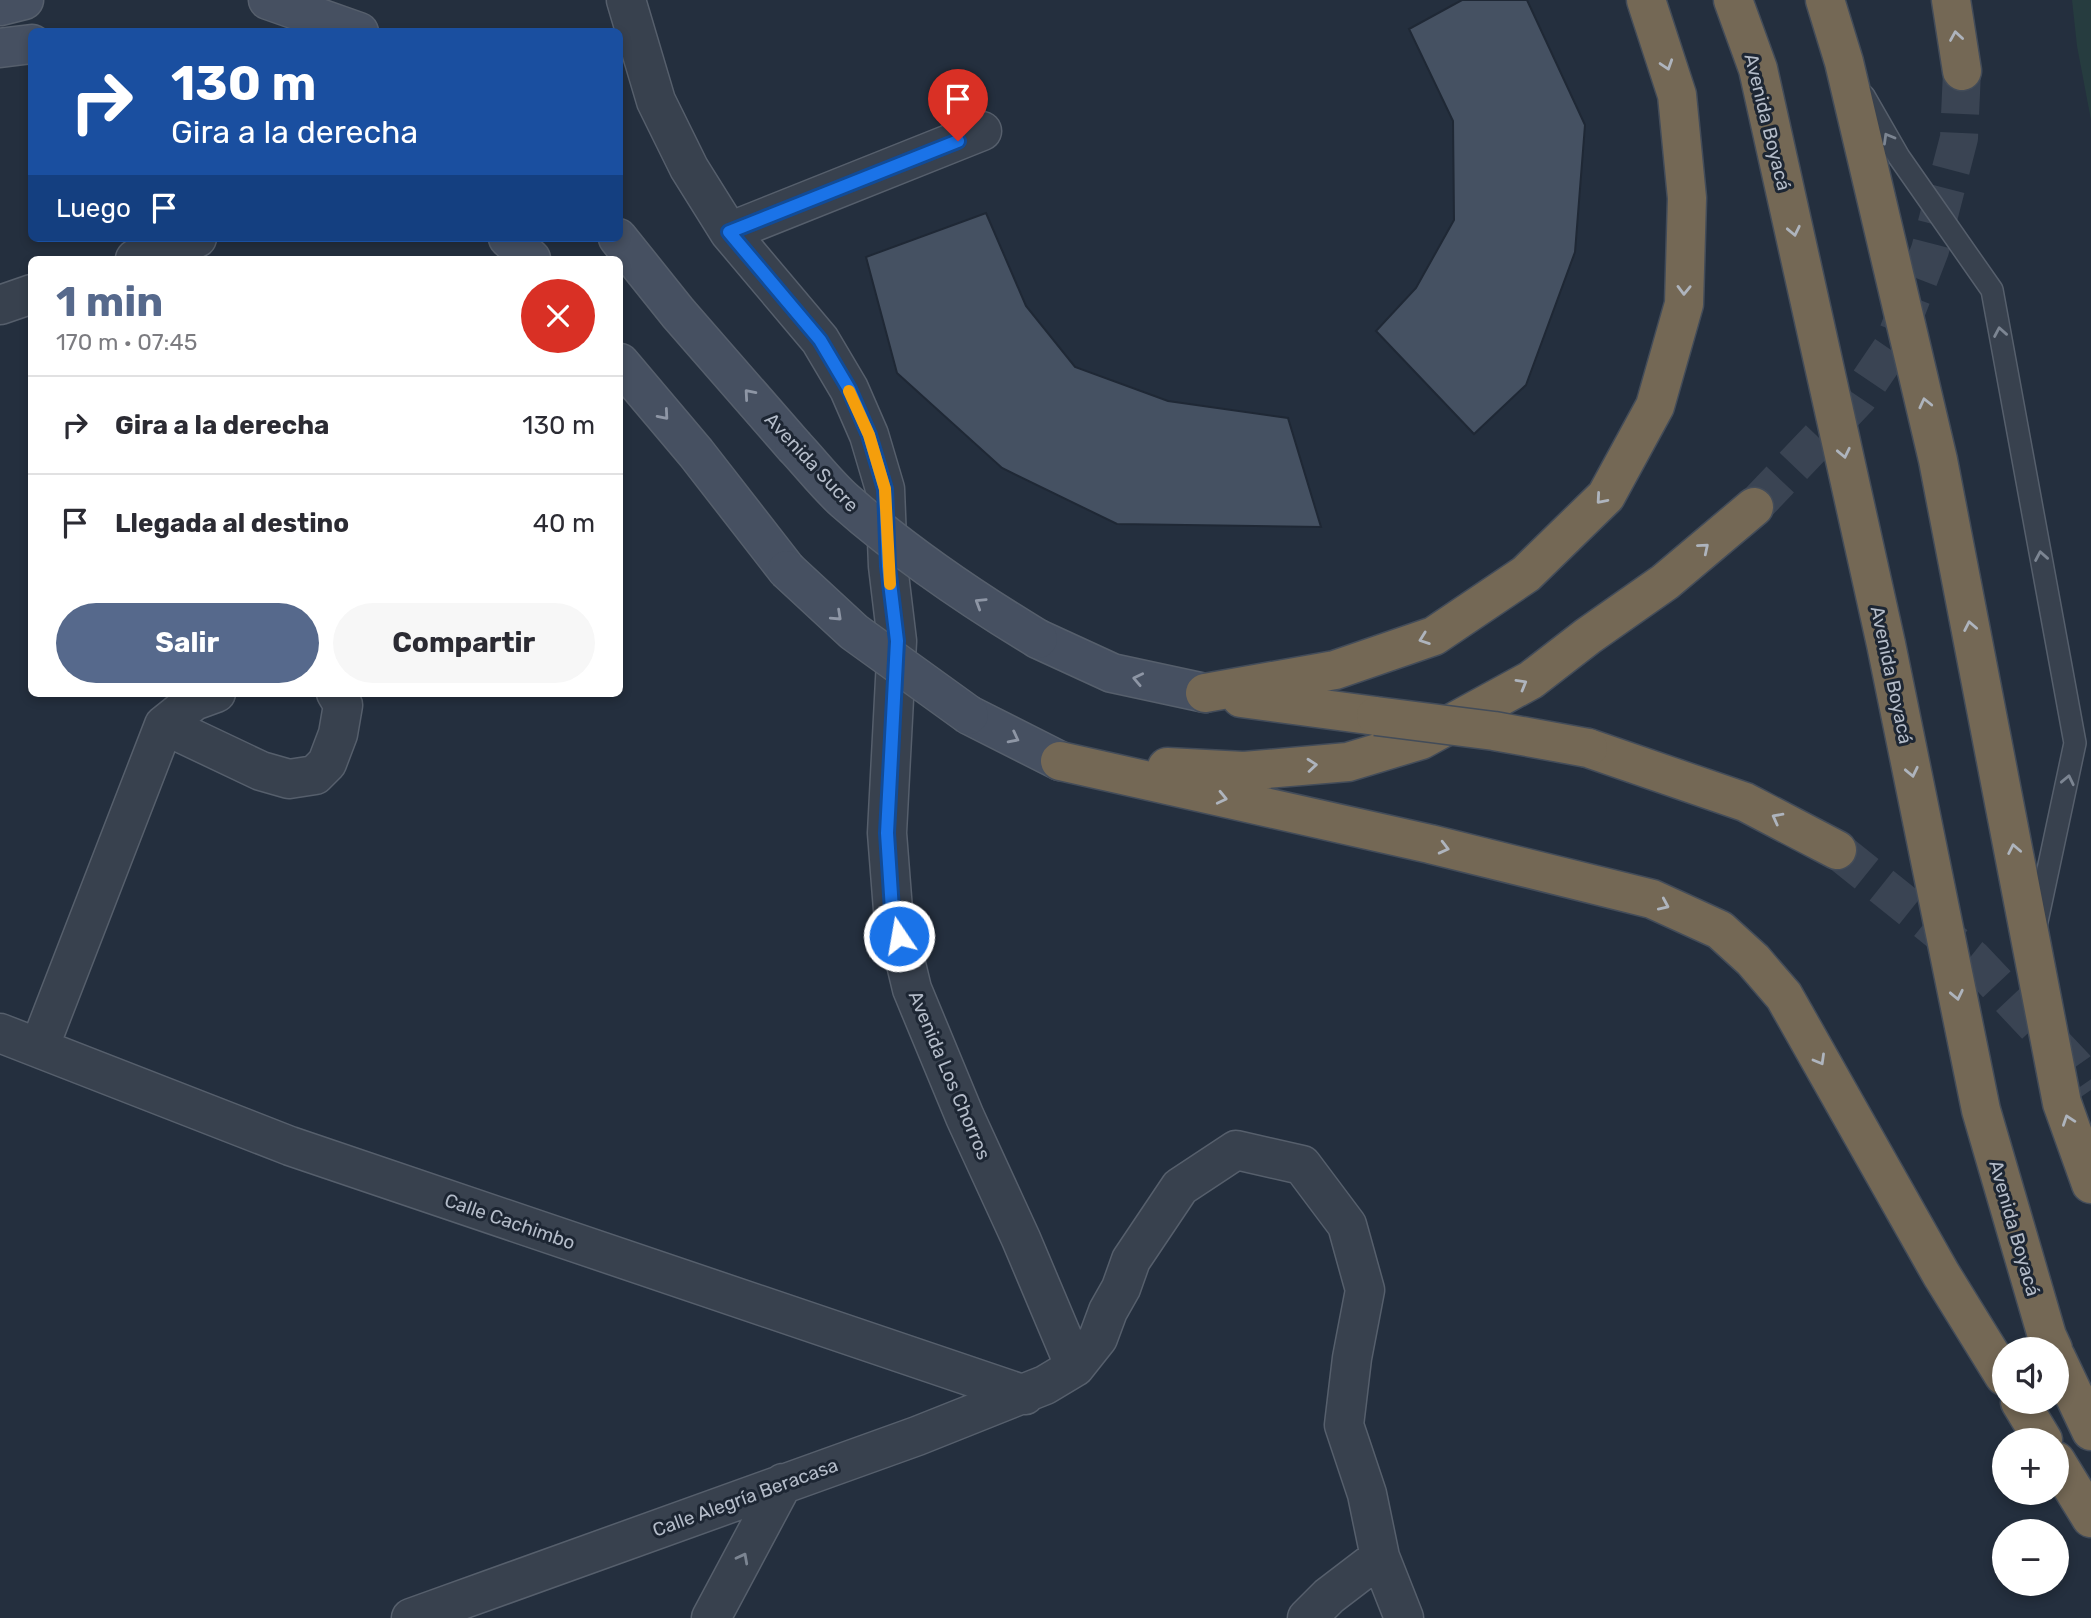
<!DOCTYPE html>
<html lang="es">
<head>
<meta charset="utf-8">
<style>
	body { margin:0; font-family:Rubik,sans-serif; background:#f7f7f7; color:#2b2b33; height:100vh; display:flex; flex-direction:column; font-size:26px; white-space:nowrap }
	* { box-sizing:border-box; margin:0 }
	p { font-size:23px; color:#7c7c81 }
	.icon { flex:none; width:38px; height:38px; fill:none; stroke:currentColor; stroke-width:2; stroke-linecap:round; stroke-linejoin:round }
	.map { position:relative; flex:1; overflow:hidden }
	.side { position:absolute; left:28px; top:256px; width:595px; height:441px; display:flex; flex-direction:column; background:#fff; border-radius:10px; box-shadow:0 4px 10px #0003 }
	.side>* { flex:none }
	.top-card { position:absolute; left:28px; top:28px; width:595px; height:214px; border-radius:10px; box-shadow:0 4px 10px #0003; background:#1a4fa0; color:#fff; overflow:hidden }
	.fabs { position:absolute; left:1992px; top:1337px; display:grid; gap:14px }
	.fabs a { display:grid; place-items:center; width:77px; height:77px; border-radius:50%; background:#fff; box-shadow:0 4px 10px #0003; font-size:35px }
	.pin { position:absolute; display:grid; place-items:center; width:60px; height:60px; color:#fff; margin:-72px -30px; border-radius:50% 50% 50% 0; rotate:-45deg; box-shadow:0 0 7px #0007 }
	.pin .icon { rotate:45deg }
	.me { position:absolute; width:77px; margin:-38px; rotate:348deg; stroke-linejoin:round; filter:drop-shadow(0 0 5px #0008) }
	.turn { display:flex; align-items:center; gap:24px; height:147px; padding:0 28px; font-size:32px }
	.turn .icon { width:91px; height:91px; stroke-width:2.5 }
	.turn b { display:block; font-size:49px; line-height:60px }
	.then { display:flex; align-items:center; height:66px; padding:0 28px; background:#0003; gap:14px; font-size:26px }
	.round { display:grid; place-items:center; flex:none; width:74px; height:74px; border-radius:37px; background:#f7f7f7 }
	.overview { display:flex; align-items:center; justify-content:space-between; height:119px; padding:0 28px }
	h1 { font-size:42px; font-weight:700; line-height:52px; color:#56698c }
	.cta { display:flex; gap:14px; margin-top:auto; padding:14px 28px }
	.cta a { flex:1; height:80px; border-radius:42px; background:#56698c; color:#fff; font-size:28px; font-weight:700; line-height:80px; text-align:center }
	.cta a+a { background:#f7f7f7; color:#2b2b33 }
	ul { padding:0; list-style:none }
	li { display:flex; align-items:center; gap:21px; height:98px; padding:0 28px; border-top:2px solid #e1e1e2 }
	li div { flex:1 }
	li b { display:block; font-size:26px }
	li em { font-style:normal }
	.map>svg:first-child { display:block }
	.green { fill:#263c3f }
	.building { fill:#455162; stroke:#1f2835; stroke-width:2 }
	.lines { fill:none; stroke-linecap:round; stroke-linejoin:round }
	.highway-tunnel { stroke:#3a4453; stroke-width:38; stroke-dasharray:38 19; stroke-linecap:butt }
	.lane-casing { stroke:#565f6c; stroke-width:24 }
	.street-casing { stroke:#565f6c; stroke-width:41 }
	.secondary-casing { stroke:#565f6c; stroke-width:41 }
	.highway-casing { stroke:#434c59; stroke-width:41 }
	.lane { stroke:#38414e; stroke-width:21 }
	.street { stroke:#38414e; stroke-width:38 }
	.secondary { stroke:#465061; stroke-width:38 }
	.highway { stroke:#746855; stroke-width:38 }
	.secondary-bridge-casing { stroke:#565f6c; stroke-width:41; stroke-linecap:butt }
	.highway-bridge-casing { stroke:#434c59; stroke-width:41; stroke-linecap:butt }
	.secondary-bridge { stroke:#465061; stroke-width:38 }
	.highway-bridge { stroke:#746855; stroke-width:38 }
	.oneway { stroke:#aeb4bd }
	.oneway2 { stroke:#7c8592 }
	.oneway3 { stroke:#8e96a5 }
	.route-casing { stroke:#114b97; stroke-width:18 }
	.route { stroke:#1a73e8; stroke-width:12 }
	.slow { stroke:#f59e0b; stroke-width:12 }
	.labels { text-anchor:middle; stroke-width:6; stroke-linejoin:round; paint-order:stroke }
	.street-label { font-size:19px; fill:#b4bcc9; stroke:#1d2633 }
</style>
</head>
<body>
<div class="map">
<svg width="2091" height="1618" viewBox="0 0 2091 1618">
	<rect width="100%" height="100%" fill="#242f3e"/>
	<!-- green -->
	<path class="green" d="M2072,0H2091V120L2077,46Z"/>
	<!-- building -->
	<path class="building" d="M1462,0H1527L1585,125L1575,252L1526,385L1474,434L1376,331L1416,288L1454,220L1453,121L1409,29Z
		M986,213L1026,306L1075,367L1168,401L1288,418L1321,527L1117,524L1002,468L897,373L866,257Z"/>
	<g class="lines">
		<!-- highway-tunnel -->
		<path class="highway-tunnel" d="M1754,507L1858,398L1892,348L1930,250L1959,138L1962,71
			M1837,850L1973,959L2075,1067L2091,1090"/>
		<defs>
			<path id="lane" d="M1864,96L1899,157L1992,290L2075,743L2036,926"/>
			<path id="street" d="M626,0L656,101L689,168L729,232L820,340L849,389L869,435L885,489L888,566L897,641L887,833L893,910L912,989L965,1117L1021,1239L1075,1367
				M729,232L982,131
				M135,259L197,238
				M0,305L32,294
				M164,725L261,771L289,779L315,775L327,763L338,734L343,705L336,693
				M0,1033L290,1146L1025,1395
				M39,1048L164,725L194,701L216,693
				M411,1618L917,1436L1045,1385L1075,1367L1098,1338L1108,1311L1121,1288L1131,1260L1180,1187L1236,1150L1302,1165L1347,1225L1365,1290L1352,1358L1344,1425L1367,1494L1380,1557L1404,1618
				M711,1618L783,1483
				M1307,1618L1329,1596L1380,1557"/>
			<path id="secondary" d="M268,0L359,32
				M0,6L24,0
				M0,48L32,44
				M508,238L531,259
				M618,238L678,313L794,446
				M620,363L696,453L787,570
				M1038,639L1112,673L1205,693
				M969,715L1060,761"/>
			<path id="highway" d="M1733,0L1758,69L1886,644L1981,1110L2047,1336L2053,1349
				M1825,0L1844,62L1938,460L2062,1103L2091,1184
				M1951,0L1962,71
				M1205,693L1335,670L1434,636L1526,574L1606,496L1655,406L1684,304L1687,198L1677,95L1646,0
				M1241,698L1376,716
				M1588,748L1745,802L1837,850
				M1060,761L1430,844L1652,899L1720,930L1753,960L1784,996L1941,1274L2004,1376
				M1167,767L1244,771L1348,762L1421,740L1531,680L1588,636L1665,582L1754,507
				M2056,1357L2091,1431
				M2020,1402L2043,1440
				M2056,1461L2091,1518"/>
		</defs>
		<!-- lane casing -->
		<use href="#lane" class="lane-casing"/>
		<!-- street casing -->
		<use href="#street" class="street-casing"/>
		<!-- secondary casing -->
		<use href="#secondary" class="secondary-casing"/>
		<!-- highway casing -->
		<use href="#highway" class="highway-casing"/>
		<!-- lane -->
		<use href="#lane" class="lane"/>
		<!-- street -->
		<use href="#street" class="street"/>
		<!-- secondary -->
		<use href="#secondary" class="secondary"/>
		<!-- highway -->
		<use href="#highway" class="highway"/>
		<defs>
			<path id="secondary-bridge" d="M794,446C811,464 827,485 845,501C905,554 970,598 1038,639
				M787,570L854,632L969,715"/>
			<path id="highway-bridge" d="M1376,716L1494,731L1588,748"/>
		</defs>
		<!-- secondary-bridge casing -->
		<use href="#secondary-bridge" class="secondary-bridge-casing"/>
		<!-- highway-bridge casing -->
		<use href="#highway-bridge" class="highway-bridge-casing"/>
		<!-- secondary-bridge -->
		<use href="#secondary-bridge" class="secondary-bridge"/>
		<!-- highway-bridge -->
		<use href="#highway-bridge" class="highway-bridge"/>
	</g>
	<!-- one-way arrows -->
	<defs><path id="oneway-chevron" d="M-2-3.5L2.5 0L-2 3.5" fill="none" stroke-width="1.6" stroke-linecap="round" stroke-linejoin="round" transform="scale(1.75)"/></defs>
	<g class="oneway">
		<use href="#oneway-chevron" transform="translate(1956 36) rotate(-99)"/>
		<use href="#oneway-chevron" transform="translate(1667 65) rotate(72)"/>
		<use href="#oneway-chevron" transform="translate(1794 231) rotate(78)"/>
		<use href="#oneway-chevron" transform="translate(1684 290) rotate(91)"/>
		<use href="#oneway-chevron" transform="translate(1925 403) rotate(-103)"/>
		<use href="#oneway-chevron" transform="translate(1844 453) rotate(78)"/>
		<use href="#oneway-chevron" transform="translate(1601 499) rotate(131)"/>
		<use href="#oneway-chevron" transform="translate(1704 548) rotate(-40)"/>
		<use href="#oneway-chevron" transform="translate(1970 626) rotate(-101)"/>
		<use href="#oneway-chevron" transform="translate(1424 639) rotate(160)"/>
		<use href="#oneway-chevron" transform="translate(1522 684) rotate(-30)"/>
		<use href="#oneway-chevron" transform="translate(1312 765) rotate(-5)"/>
		<use href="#oneway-chevron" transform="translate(1912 772) rotate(78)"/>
		<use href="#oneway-chevron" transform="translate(1222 798) rotate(13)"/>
		<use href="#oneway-chevron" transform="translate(1777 818) rotate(-152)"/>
		<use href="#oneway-chevron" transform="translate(1444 848) rotate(14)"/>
		<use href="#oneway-chevron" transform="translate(2014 849) rotate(-101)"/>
		<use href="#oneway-chevron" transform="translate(1664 905) rotate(24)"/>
		<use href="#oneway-chevron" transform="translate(1957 995) rotate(78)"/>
		<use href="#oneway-chevron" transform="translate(1820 1060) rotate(60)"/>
		<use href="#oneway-chevron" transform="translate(2068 1120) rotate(-109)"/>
	</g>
	<g class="oneway2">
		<use href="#oneway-chevron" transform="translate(1888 138) rotate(-120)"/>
		<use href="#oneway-chevron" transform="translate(2000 332) rotate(-100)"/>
		<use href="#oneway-chevron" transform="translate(2041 556) rotate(-100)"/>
		<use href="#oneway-chevron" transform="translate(2068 780) rotate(-78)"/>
		<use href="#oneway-chevron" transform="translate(743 1558) rotate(-62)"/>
	</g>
	<g class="oneway3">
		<use href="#oneway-chevron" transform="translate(749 394) rotate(-131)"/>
		<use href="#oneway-chevron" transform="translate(664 415) rotate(49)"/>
		<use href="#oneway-chevron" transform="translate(980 603) rotate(-148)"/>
		<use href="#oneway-chevron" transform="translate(837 616) rotate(43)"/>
		<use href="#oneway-chevron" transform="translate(1138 679) rotate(-168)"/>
		<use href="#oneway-chevron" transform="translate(1014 738) rotate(27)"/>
	</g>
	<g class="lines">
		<defs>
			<path id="route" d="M899,936L892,910L887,833L897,641L888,566L885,489L869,435L849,389L820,340L729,232L958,141"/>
		</defs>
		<!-- route casing -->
		<use href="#route" class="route-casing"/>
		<!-- route -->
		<use href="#route" class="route"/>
		<!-- slow -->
		<path class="slow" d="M849,391L869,435L885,489L890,584"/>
	</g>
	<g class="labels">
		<!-- street labels -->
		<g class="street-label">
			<text transform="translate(1768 122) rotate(76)" y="7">Avenida Boyacá</text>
			<text transform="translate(812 462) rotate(47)" y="7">Avenida Sucre</text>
			<text transform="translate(1892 675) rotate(78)" y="7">Avenida Boyacá</text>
			<text transform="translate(950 1075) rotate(67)" y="7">Avenida Los Chorros</text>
			<text transform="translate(510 1221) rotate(19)" y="7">Calle Cachimbo</text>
			<text transform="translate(2015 1228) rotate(74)" y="7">Avenida Boyacá</text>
			<text transform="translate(745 1497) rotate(-20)" y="7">Calle Alegría Beracasa</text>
		</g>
	</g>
</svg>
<div class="fabs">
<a><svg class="icon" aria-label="sound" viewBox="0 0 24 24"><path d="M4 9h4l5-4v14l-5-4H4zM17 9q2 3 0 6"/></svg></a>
<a>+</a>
<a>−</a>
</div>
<div class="pin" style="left:958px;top:141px;background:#d93025"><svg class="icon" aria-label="arrive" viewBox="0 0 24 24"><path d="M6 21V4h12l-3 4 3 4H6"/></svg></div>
<svg class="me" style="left:899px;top:936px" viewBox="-20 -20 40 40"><circle r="17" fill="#1a73e8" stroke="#fff" stroke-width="3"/><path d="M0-11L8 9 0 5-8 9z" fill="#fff"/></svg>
<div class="top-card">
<div class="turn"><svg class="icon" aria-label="right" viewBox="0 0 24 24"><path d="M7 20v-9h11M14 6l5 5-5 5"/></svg><div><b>130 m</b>Gira a la derecha</div></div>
<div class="then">Luego<svg class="icon" aria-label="arrive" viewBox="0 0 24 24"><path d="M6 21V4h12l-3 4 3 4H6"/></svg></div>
</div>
<section class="side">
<div class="overview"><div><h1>1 min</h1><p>170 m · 07:45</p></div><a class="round" style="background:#d93025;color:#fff"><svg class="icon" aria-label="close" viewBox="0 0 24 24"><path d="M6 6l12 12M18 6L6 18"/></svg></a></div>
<ul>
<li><svg class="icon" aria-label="right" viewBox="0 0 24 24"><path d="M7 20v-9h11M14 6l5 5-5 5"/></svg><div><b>Gira a la derecha</b></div><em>130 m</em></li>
<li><svg class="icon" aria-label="arrive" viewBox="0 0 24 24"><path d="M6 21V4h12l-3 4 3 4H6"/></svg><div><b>Llegada al destino</b></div><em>40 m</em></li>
</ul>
<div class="cta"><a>Salir</a><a>Compartir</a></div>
</section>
</div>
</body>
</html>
